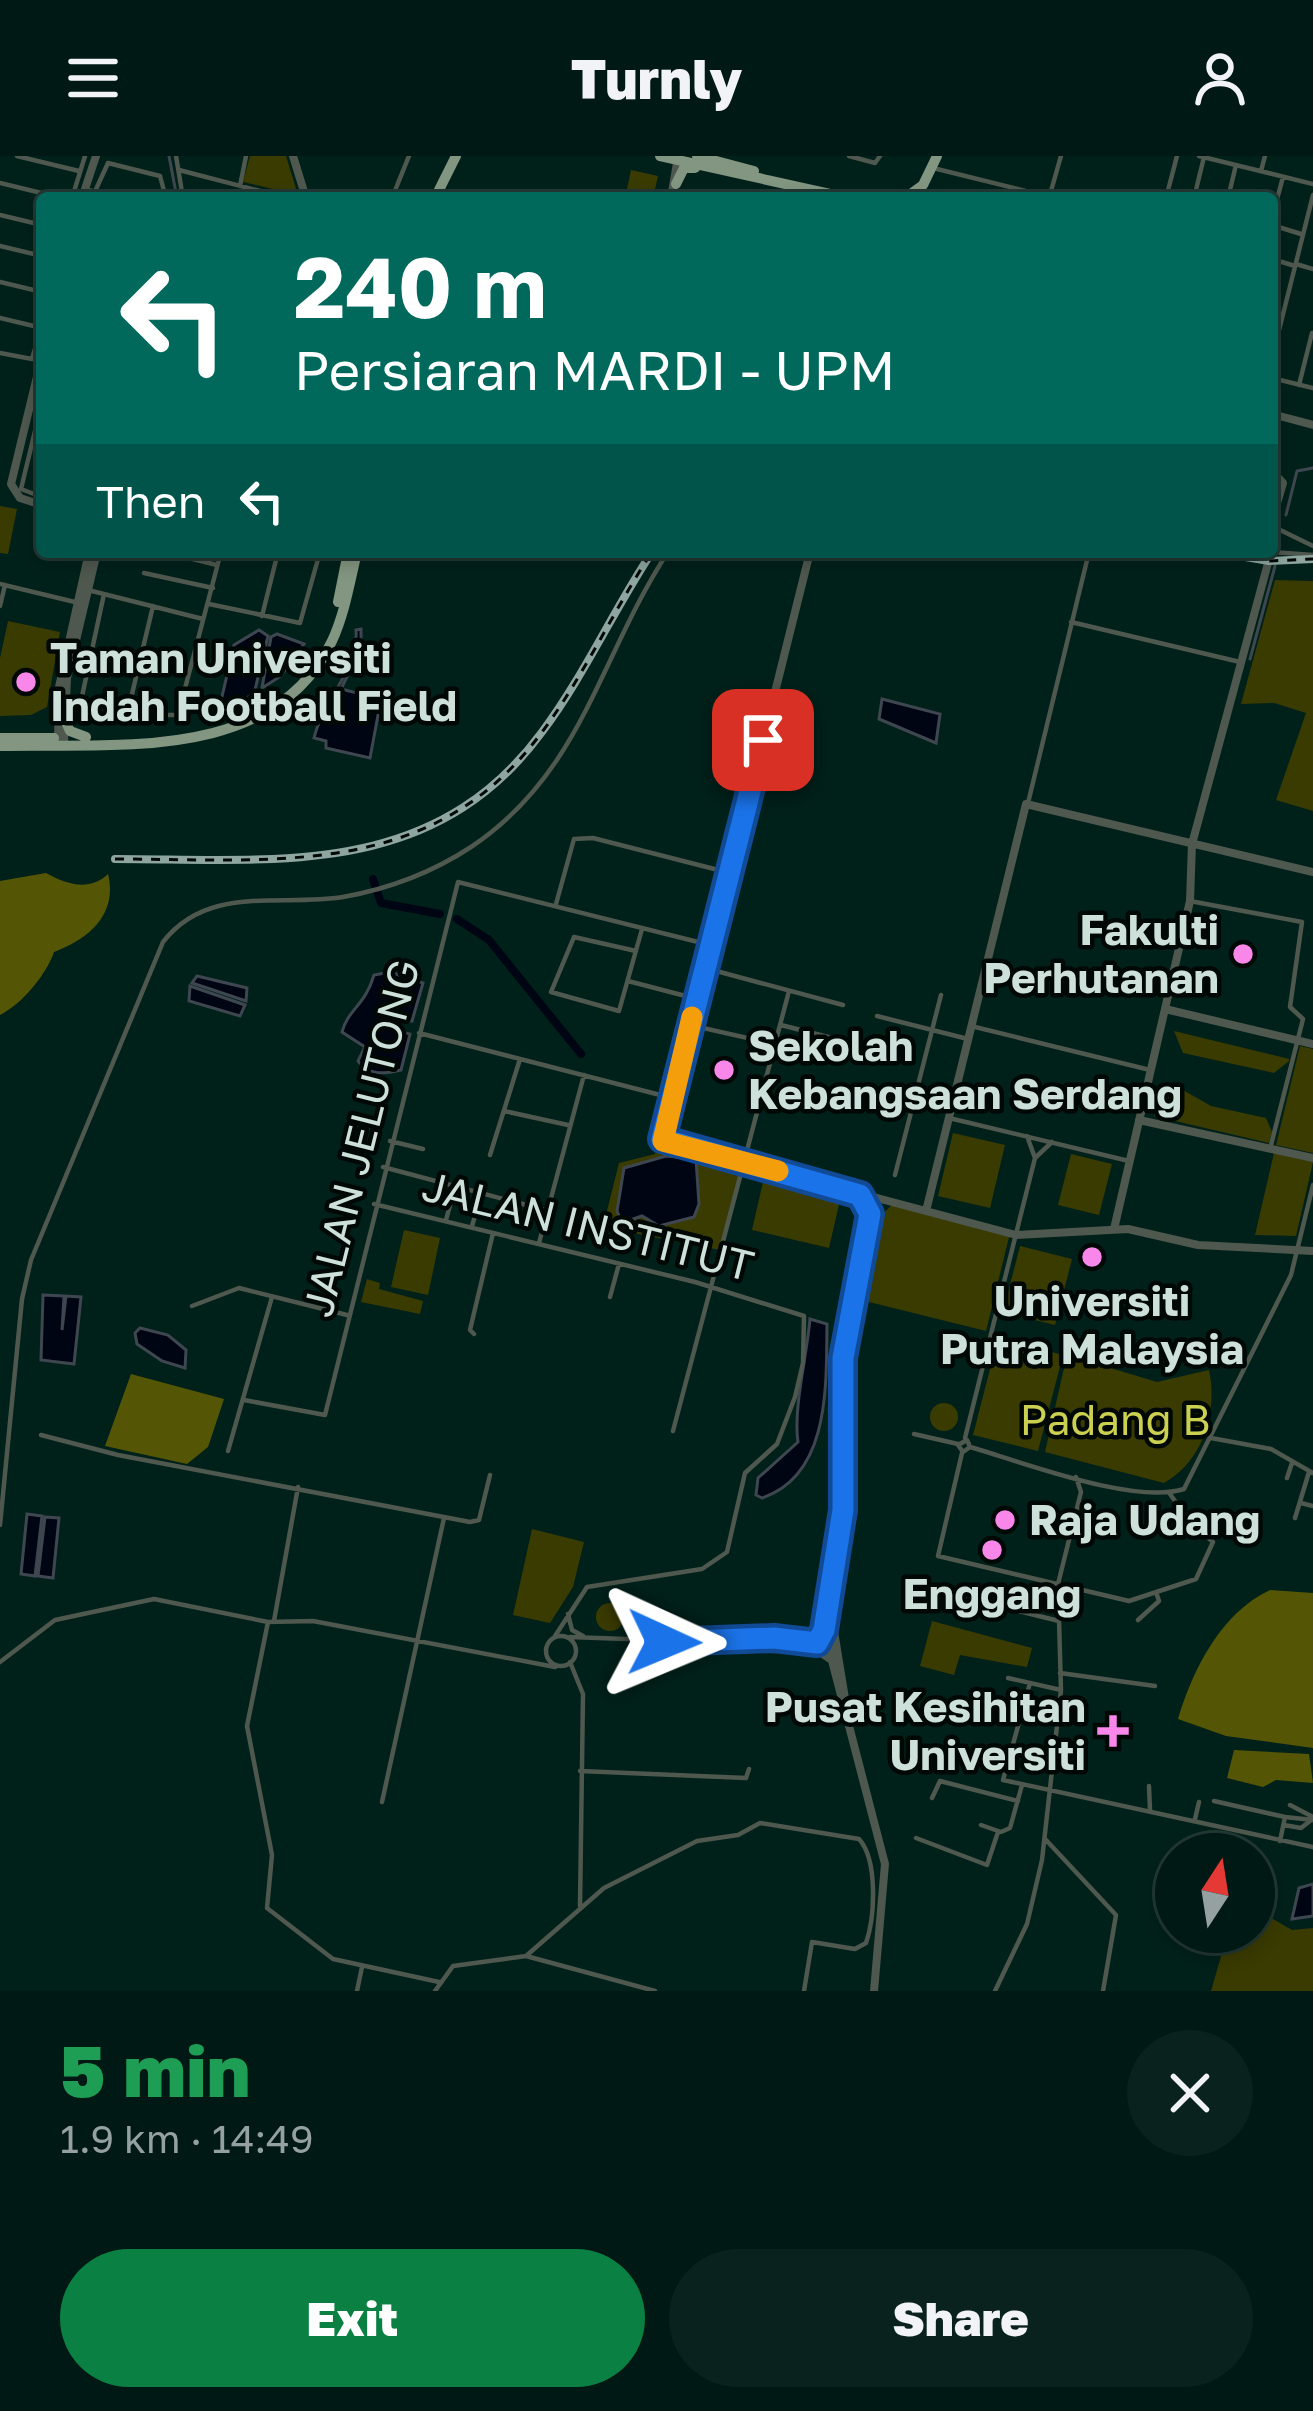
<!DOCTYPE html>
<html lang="en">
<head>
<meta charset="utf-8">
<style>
	body { margin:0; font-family:"Golos Text",sans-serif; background:#0a221d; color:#f1f3f6; height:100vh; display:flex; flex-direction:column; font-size:45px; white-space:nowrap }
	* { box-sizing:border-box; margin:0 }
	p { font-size:39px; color:#95a0a0 }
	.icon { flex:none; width:66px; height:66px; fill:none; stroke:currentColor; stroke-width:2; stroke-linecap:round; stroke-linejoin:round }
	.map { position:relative; height:1835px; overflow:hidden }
	.sheet { display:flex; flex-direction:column; background:#001914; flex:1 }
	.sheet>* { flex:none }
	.guide { position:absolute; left:36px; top:36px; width:1242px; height:366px; border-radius:12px; box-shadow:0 6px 18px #0003,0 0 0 3px #223834; background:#00695c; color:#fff; overflow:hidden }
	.needle { width:78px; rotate:12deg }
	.tools { position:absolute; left:1155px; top:1677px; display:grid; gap:24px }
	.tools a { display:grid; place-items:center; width:120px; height:120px; border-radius:50%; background:#001914; box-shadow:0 6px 18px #0003,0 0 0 3px #223834; font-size:60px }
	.pin { position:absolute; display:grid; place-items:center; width:102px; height:102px; color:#fff; margin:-51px; border-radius:24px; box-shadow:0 6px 18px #0006 }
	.me { position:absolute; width:132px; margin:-66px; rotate:91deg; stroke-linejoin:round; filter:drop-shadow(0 0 9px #0008) }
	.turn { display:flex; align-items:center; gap:42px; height:252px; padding:0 60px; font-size:54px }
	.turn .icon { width:156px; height:156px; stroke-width:2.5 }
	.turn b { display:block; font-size:84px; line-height:102px }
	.then { display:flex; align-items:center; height:114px; padding:0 60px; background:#0003; gap:24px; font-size:45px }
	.round { display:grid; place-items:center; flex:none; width:126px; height:126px; border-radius:63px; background:#0a221d }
	.head { display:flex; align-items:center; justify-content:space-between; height:204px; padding:0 60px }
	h1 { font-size:72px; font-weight:800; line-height:90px; color:#1e9e55 }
	.primary-button { display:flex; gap:24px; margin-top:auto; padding:24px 60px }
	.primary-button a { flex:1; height:138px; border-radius:72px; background:#0b8043; color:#fff; font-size:48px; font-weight:800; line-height:138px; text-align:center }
	.primary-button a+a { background:#0a221d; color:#f1f3f6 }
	header { display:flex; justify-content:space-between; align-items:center; height:156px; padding:0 60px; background:#001914; font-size:54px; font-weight:800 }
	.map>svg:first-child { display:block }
	.green { fill:#3a3b01 }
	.forest { fill:#555605 }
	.water { fill:#000513; stroke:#3e474f; stroke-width:3 }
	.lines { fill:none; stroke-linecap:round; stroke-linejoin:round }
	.stream { stroke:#3e474f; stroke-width:3 }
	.river { stroke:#000513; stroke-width:8 }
	.minor { stroke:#4f584e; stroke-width:4.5 }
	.tertiary { stroke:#4f584e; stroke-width:8 }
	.primary { stroke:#839681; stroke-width:10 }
	.rail-casing { stroke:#8ea69f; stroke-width:8 }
	.rail { stroke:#000806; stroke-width:3; stroke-dasharray:9; stroke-linecap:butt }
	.route-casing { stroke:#114b97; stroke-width:30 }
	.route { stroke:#1a73e8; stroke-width:21 }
	.slow { stroke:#f59e0b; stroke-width:21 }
	.poi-dot { fill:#f987e9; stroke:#000806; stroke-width:4.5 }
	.labels { text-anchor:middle; stroke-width:9; stroke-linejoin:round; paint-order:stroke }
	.poi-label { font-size:42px; font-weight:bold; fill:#cde0da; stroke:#000806; text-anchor:start }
	.street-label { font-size:42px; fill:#cde0da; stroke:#000806 }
	.park-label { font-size:42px; fill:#cbd051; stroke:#000806 }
</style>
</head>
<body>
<header><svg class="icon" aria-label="menu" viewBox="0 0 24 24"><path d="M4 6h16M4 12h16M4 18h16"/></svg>Turnly<svg class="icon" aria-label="person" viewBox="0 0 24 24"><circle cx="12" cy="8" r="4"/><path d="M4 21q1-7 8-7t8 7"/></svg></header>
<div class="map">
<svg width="1313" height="1835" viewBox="0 0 1313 1835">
	<rect width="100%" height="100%" fill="#00211a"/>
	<!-- green -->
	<path class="green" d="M250,0H286L298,39L243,26Z
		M631,14L658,20L653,42H625Z
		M0,350L17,353L8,398L0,397Z
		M1275,424L1313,425V655L1276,644L1306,557L1274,547L1241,548Z
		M8,465L60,476L47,551L31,559L0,560V502Z
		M1174,875L1289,903V905L1274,917L1183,897Z
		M1300,890L1313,893V997L1276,989Z
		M1176,930L1211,950L1266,962L1272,976L1269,987L1154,960L1160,942Z
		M953,977L1005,989L990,1052L938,1040Z
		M658,989L741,1010L720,1094L603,1071L619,1007L655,998Z
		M1274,997L1313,1006L1296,1080L1255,1079Z
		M1071,998L1112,1008L1099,1059L1058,1049Z
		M763,1026L840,1044L829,1092L752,1074Z
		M892,1049L1009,1081L986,1175L861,1144L881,1059Z
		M404,1074L440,1082L428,1139L391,1131Z
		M1020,1090L1072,1103L1055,1169L1003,1156Z
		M367,1123L380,1127L379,1133L423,1145L420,1158L361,1146Z
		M998,1182L1063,1199L1038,1295L973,1279Z
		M1067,1199L1157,1226L1209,1214C1218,1255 1203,1306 1164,1327L1045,1296Z
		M930 1261a14 14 0 1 1 28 0a14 14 0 1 1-28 0Z
		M532,1373L584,1386L573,1431L550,1467L513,1459Z
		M596 1461a14 14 0 1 1 28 0a14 14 0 1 1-28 0Z
		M932,1465L1032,1492L1027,1511L960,1499L954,1519L920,1510Z
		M1254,1752L1292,1774L1313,1772V1835H1211L1228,1776H1254Z"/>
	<!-- forest -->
	<path class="forest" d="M46,717C66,728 89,736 108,718C118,758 89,783 54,796C46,819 22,848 0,859V725Z
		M131,1218L224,1243L208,1291L187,1308L105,1290Z
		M1270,1434L1313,1437V1592L1226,1580L1178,1563C1193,1513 1221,1457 1270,1434Z
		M1234,1594L1309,1598L1313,1627L1276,1624L1263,1631L1227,1622Z"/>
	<!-- water -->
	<path class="water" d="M361,473V492L341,533L381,543L370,602L326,592V585L314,582C323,544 359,513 356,474Z
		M259,474L268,480L254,538L225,552L221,545L234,489Z
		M277,478L304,488L281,520L262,532L271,481Z
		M882,543L940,558L936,587L879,563Z
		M390,816L423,827L412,865L394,863L397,875L410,878L401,914C384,918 369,920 358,905L365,891L342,876C348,853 365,850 374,819Z
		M197,820L247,832L246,845L192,827Z
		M190,830L245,849L240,860L189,845Z
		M666,1000L696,1003L699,1048L694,1061L659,1070L642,1060L622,1067L617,1055L624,1012Z
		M43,1139L64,1140L62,1174L66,1140L81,1141L74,1208L41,1204Z
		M810,1163L827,1168C826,1227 831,1319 762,1342L756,1339L758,1322L798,1286C793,1253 807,1199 810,1163Z
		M140,1172L168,1179L186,1194L185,1212L162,1205L137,1188L135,1177Z
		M27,1358L42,1360L35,1420L21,1418Z
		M45,1361L59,1362L53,1422L38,1420Z
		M1313,1728V1760L1292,1763L1299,1732Z"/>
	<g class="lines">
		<!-- stream -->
		<path class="stream" d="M169,0L177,42
			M1286,359L1297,315L1313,312
			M1250,503L1275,410"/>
		<!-- river -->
		<path class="river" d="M373,723L381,747L440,758
			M457,763L489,784L581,898"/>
		<!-- minor -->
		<path class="minor" d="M17,0L79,15
			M176,0L183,42
			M849,0L875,7L880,0
			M1199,0L1313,28
			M933,12L1042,39
			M179,14L287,42
			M1261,15L1265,0
			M0,27L62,42
			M240,30L246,0
			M84,33L120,42
			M72,42L85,0
			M92,42L108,7L160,20L166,42
			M392,42L409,0
			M1049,42L1061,0
			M1166,42L1177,0
			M1194,42L1204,1
			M1228,42L1236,9
			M0,59L42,69
			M1272,62L1283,21
			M1272,69L1301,78
			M0,90L42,100
			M1272,103L1295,110
			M1296,108L1313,113
			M0,126L42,136
			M0,162L42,172
			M0,197L32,203L42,169
			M1272,202L1313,39
			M1272,222L1313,232
			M1299,229L1312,177
			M42,246L21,333L42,341
			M1272,370L1313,390
			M164,396L217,409
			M1272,396L1313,399
			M144,417L213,432
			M0,428L79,447
			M88,434L203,463
			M104,438L81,545L112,559H178L221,396
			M209,448L300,467L320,396
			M0,450L5,429
			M262,460L278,396
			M1071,466L1240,506
			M127,559L153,450
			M1028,647L1089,396
			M1190,745L1302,766L1290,851L1303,863L1270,993
			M556,748L574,683L593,682L730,717
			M636,795L574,781L551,836L619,855L642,773
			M705,812L843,849
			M628,825L697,843
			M877,860L968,883
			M690,869L831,901
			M781,869L836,883
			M971,870L1150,914
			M419,877L672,942
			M504,955L568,969
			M949,962L1129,1005
			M390,985L423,993
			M490,999L520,903
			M1035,1002L1052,986
			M383,1011L545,1054
			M895,1019L941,839
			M374,1048L695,1126L804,1160L803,1207L795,1241L777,1288L745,1317L727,1396L702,1413L587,1431L555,1480
			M446,1064L455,1031
			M472,1070L482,1037
			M539,1087L584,919
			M610,1141L619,1108
			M192,1150L239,1132L347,1159
			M474,1178L470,1174L493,1077
			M244,1244L325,1259L458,726L710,789
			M673,1275L789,835
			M914,1278L958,1288
			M41,1279L118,1299L470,1366L479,1364L490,1319
			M965,1282L1035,1002L1027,980
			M1211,1282L1271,1293L1313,1317
			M970,1291L963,1296L958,1289L967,1284L970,1291C1023,1306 1133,1349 1184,1333L1291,1119L1313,1029
			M228,1295L272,1141
			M962,1297L938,1400L1129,1445L1196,1423L1213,1386L1190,1366L1170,1338
			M1287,1322L1292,1307
			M1301,1347L1313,1350
			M1295,1362L1309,1316
			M0,1369L22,1143L31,1104L163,786C208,728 280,751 343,741C388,733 433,716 471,691C583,616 599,501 668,396
			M954,1439L1059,1465
			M568,1458L572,1474L583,1480
			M1138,1464L1159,1445L1157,1439
			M274,1465L298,1331
			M268,1466L247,1570L272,1699L267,1752L333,1803L439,1826
			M546 1495a15 15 0 1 1 30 0a15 15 0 1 1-30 0Z
			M570,1481L739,1487L774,1482L827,1488
			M740,1487L773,1495L829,1492
			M0,1506L55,1464L154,1443L268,1466L313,1465L555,1511
			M570,1506L583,1538L580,1750
			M1060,1517L1155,1530
			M1008,1522L1061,1534
			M1030,1527L1003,1624L1313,1691
			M580,1615L746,1622L749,1613
			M1149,1630L1150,1654
			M932,1642L940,1625L1018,1645
			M1214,1645L1285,1661
			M382,1646L444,1362
			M1290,1649L1313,1661
			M1195,1663L1199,1646
			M981,1669L1001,1676L1010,1672L1022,1629
			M1284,1669L1301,1672L1310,1665
			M916,1682L987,1709L998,1676
			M1046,1684L1116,1759L1103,1835
			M1280,1685L1285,1661L1313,1664
			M526,1800L655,1835
			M357,1835L362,1811
			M435,1835L453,1810L526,1800L604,1732L697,1685L738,1679L760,1667L859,1683C878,1704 875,1761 866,1787L855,1793L812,1786L804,1835
			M995,1835L1027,1768L1042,1704L1061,1534L1058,1428L1081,1336L1076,1321"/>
		<!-- tertiary -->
		<path class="tertiary" d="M293,0L306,42
			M82,42L96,0
			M671,42L678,1
			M42,200L11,328L20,342L42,349
			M1272,258L1313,269
			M1272,315L1283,327L1272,364
			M810,396L663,985L1016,1079L1128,1073L1198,1089L1313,1095
			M58,587L59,531L89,396
			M64,588L67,522L97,396
			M1165,853L1313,888
			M1139,964L1313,1002
			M861,1039L870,1058
			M926,1055L1026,648L1313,716
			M1114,1073L1190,745L1192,688L1271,396
			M837,1379L824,1474L885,1708L874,1835
			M814,1492L830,1503
			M848,1561L831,1457L845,1359L843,1202L878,1044L872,1040"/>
		<!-- primary -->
		<path class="primary" d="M660,0L848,42
			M697,0L754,15
			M676,28L684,12H695
			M435,42L456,0
			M905,42L923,29L937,0
			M338,446L348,396
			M64,562L70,575L86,581
			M0,582H54
			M0,590C113,587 274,608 332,485C345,457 350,425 357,396"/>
		<defs>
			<path id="rail" d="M1216,396L1269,405L1313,403
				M115,703C276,703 433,724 542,576C584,520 613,455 652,396"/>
		</defs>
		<!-- rail casing -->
		<use href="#rail" class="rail-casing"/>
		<!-- rail -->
		<use href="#rail" class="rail"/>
	</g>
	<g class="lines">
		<defs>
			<path id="route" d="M664,1486L774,1482L817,1487L824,1474L843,1354V1202L870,1058L860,1039L662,983L763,584"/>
		</defs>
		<!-- route casing -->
		<use href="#route" class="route-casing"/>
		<!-- route -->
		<use href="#route" class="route"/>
		<!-- slow -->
		<path class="slow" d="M692,861L663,985L778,1015"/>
	</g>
	<!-- markers -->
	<g class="poi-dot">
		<circle cx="26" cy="526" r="12"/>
		<circle cx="1243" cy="798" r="12"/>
		<circle cx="724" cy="914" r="12"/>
		<circle cx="1092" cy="1101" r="12"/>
		<circle cx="1005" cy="1364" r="12"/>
		<circle cx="992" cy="1394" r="12"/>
		<path d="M1107 1557h12v12h12v12h-12v12h-12v-12h-12v-12h12z"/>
	</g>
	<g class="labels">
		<!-- poi labels -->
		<g class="poi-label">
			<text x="50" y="517">Taman Universiti<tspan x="50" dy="48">Indah Football Field</tspan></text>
			<text x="1219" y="789" text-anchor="end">Fakulti<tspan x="1219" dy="48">Perhutanan</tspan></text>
			<text x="748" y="905">Sekolah<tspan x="748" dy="48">Kebangsaan Serdang</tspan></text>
			<text x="1092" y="1160" text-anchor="middle">Universiti<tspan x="1092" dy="48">Putra Malaysia</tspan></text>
			<text x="1029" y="1379">Raja Udang</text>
			<text x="992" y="1453" text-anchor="middle">Enggang</text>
			<text x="1086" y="1566" text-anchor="end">Pusat Kesihitan<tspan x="1086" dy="48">Universiti</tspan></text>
		</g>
		<!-- street labels -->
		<g class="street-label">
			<text transform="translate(361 982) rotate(-76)" y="15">JALAN JELUTONG</text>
			<text transform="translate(588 1070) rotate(14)" y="15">JALAN INSTITUT</text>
		</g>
		<!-- park labels -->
		<g class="park-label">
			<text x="1115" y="1279">Padang B</text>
		</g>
	</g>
</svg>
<div class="tools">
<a><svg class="needle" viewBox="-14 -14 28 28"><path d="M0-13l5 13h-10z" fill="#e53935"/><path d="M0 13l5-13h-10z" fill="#95a0a0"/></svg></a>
</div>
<div class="pin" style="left:763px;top:584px;background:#d93025"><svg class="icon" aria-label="arrive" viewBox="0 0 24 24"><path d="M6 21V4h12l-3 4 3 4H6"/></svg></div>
<svg class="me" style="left:664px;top:1486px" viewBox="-20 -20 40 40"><path d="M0-17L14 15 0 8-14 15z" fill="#1a73e8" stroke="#fff" stroke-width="4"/></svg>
<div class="guide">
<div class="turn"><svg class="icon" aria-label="left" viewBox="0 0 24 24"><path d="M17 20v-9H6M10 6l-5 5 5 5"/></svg><div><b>240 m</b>Persiaran MARDI - UPM</div></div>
<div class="then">Then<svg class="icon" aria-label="left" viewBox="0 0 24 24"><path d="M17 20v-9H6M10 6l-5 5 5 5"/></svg></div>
</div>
</div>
<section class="sheet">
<div class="head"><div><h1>5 min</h1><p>1.9 km · 14:49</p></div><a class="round"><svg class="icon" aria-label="close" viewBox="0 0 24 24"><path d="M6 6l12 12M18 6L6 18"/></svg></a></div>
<div class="primary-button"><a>Exit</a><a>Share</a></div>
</section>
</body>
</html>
